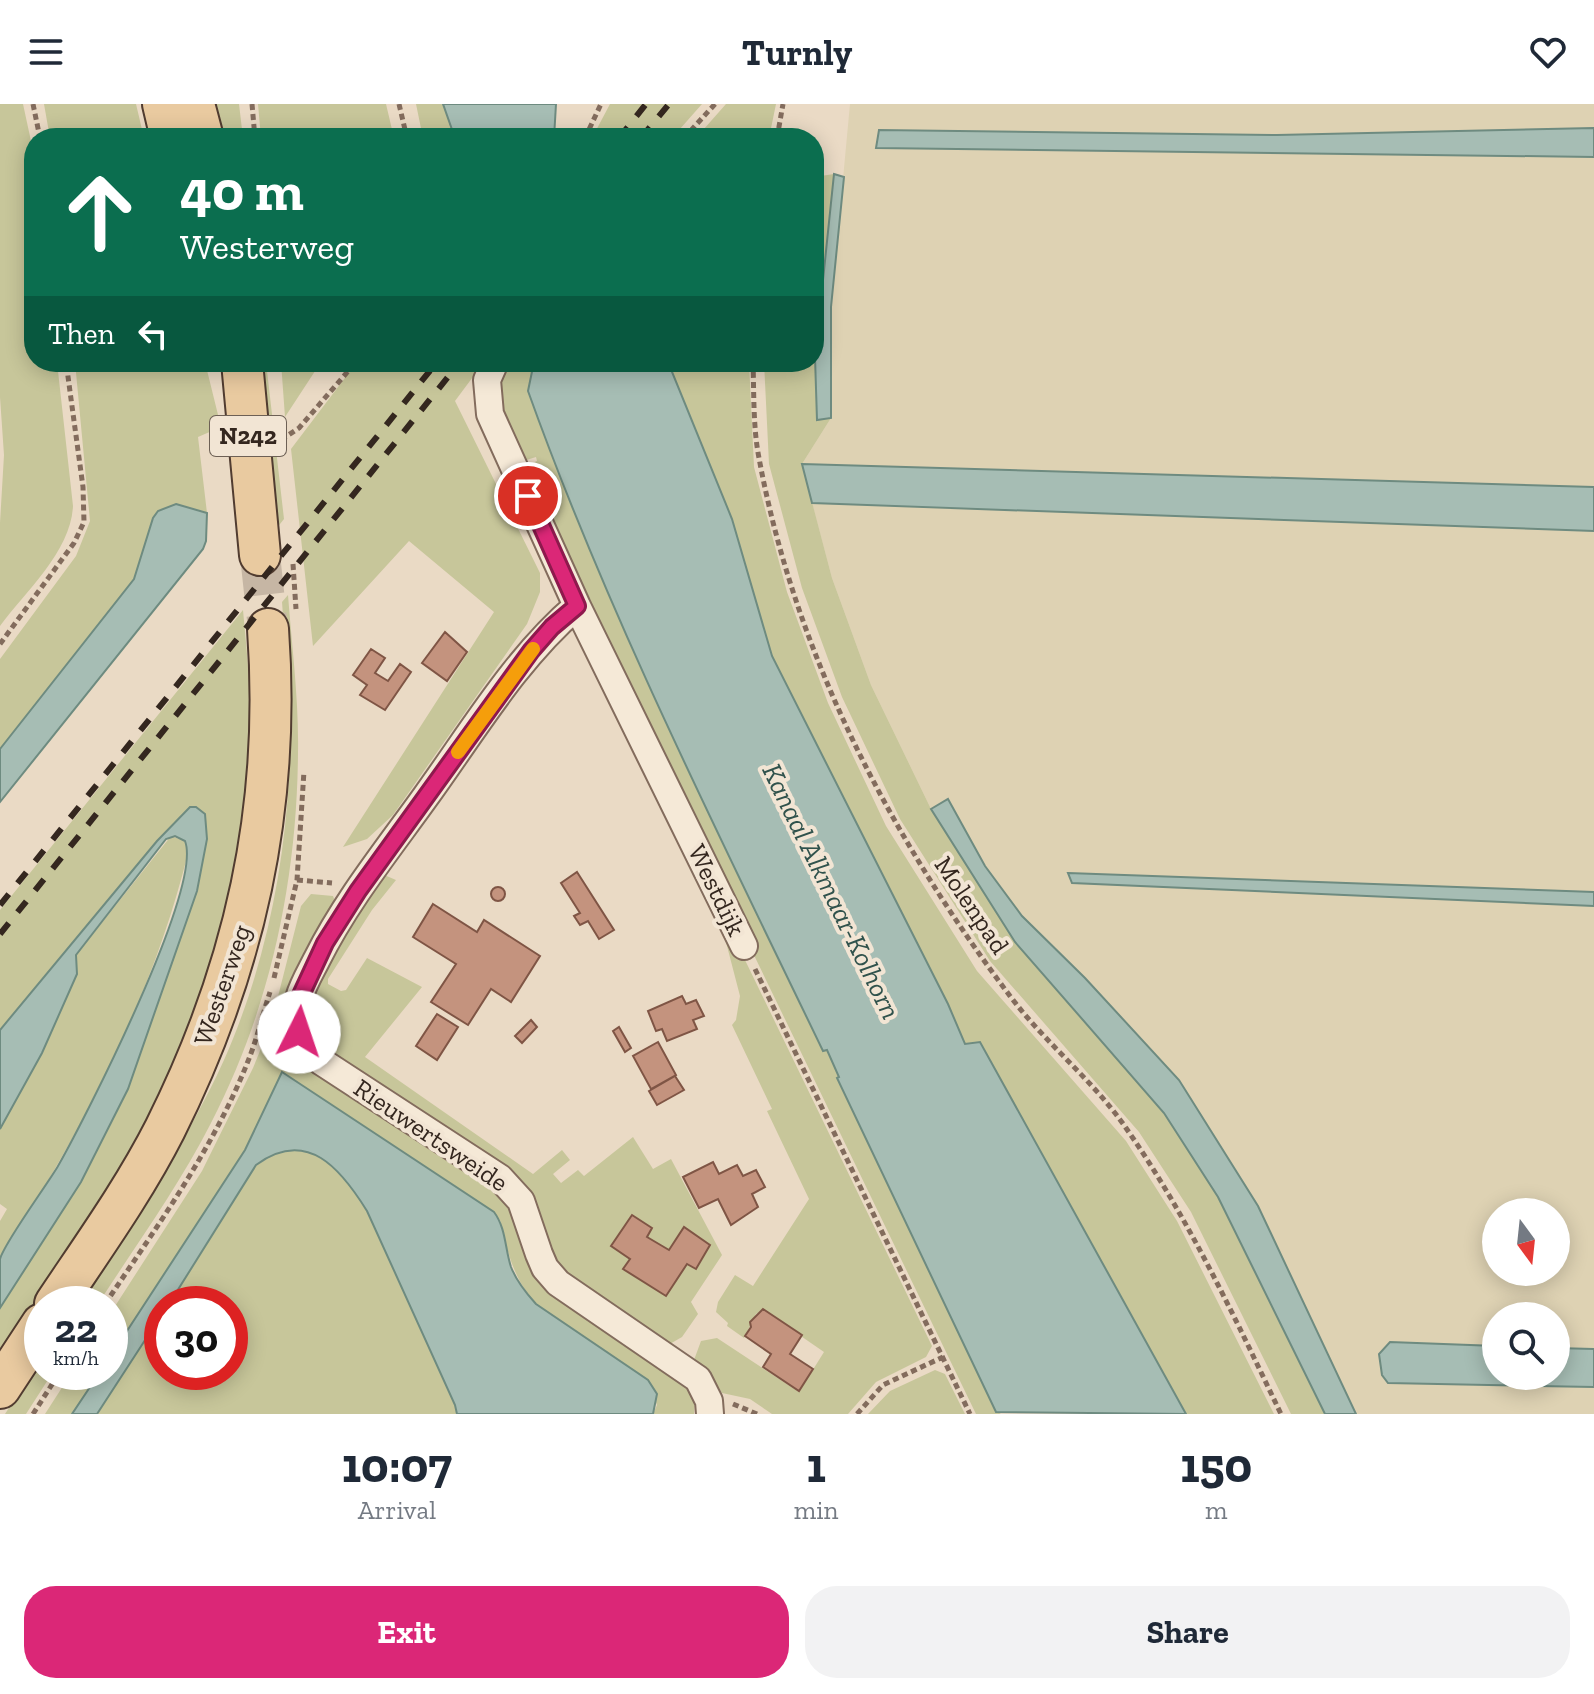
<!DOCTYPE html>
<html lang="en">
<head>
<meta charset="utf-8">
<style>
	body { margin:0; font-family:"Zilla Slab",serif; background:#f2f2f3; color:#1f2937; height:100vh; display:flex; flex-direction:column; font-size:30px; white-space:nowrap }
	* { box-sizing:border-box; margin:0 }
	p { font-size:26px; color:#747a83 }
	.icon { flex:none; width:44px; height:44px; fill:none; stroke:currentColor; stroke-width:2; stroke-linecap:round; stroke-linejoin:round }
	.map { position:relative; height:1310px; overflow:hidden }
	.panel { display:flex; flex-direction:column; background:#fff; flex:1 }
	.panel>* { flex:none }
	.guide { position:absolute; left:24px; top:24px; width:800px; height:244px; border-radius:32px; box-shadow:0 4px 20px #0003; background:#0b6e4f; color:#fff; overflow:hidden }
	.needle { width:52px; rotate:165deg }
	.tools { position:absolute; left:1482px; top:1094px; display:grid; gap:16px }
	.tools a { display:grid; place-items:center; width:88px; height:88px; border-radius:50%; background:#fff; box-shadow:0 4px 20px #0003; font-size:40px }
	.speed { position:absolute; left:24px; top:1182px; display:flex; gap:16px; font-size:40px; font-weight:700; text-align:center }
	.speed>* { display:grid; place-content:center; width:104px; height:104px; border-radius:50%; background:#fff; box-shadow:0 4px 20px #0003; line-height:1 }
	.speed small { font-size:20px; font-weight:400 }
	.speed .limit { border:12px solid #d22; background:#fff; color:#111 }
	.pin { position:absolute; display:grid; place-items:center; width:68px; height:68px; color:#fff; margin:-34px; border:4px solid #fff; border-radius:50%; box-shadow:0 2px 8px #0007 }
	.me { position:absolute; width:88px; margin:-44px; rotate:4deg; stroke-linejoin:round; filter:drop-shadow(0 0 6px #0008) }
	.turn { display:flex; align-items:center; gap:28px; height:168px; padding:0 24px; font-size:36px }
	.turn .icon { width:104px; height:104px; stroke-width:2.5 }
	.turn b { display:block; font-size:56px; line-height:68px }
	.then { display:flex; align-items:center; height:76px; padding:0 24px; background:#0003; gap:16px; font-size:30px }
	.eta { display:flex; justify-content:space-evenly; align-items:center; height:136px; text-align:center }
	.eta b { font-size:48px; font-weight:700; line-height:56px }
	.button { display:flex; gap:16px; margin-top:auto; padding:16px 24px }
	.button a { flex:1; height:92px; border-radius:32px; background:#db2777; color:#fff; font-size:32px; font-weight:700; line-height:92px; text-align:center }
	.button a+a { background:#f2f2f3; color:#1f2937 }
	header { display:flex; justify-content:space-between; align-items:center; height:104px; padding:0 24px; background:#fff; font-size:36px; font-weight:700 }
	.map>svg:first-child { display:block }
	.farmland { fill:#ded2b3; fill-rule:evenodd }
	.green { fill:#c7c69a }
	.water { fill:#a6bdb4; stroke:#6e8b80; stroke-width:2 }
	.building { fill:#c4937e; stroke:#7f5545; stroke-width:2 }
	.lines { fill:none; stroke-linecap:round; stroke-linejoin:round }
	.primary-tunnel { stroke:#c6b6a4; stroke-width:40; stroke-dasharray:40 20; stroke-linecap:butt }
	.street-casing { stroke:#836c5d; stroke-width:30 }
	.primary-casing { stroke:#513c30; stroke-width:44 }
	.path { stroke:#836c5d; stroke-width:5; stroke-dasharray:6 4; stroke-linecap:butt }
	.street { stroke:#f5e9d7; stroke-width:26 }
	.primary { stroke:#e9caa0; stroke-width:40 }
	.rail { stroke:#34271f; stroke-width:6; stroke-dasharray:14 14; stroke-linecap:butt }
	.route-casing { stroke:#8e194d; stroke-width:20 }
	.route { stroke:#db2777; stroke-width:14 }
	.slow { stroke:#f59e0b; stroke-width:14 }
	.labels { text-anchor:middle; stroke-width:8; stroke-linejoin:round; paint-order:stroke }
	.shield { fill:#f2e5d4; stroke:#6d6055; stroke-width:2 }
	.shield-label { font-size:24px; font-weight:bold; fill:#34271f }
	.street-label { font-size:26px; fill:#34271f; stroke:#f2e5d4 }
	.water-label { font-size:28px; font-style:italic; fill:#30524c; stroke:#f2e5d4 }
</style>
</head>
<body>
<header><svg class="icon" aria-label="menu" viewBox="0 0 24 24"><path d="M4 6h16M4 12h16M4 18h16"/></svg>Turnly<svg class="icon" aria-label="heart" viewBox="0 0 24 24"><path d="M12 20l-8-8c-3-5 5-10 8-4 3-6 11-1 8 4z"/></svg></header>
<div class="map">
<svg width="1594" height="1310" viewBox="0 0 1594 1310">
	<rect width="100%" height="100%" fill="#eadac5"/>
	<!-- farmland -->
	<path class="farmland" d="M850,0H1594V24L1277,31L879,26L876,43L1594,53V383L802,360L831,314V203Z
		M812,399L1594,427V788L1068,770L1073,779L1594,802V1245L1556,1244V1212H1496V1242L1390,1238L1388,1279L1594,1283V1310H1356L1258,1102L1179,976L1085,874L1022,812L985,762L948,695L931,705L871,581L832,474ZM1496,1108H1556V1168H1496Z"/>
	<!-- green -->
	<path class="green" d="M0,0H23L34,51V258H57L73,402C71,447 26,487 0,522V419L4,351L0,293Z
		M44,0H136L144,34H50Z
		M215,0H239L243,34H220Z
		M258,0H386L394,34H261Z
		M416,0H443L455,34H423Z
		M610,0H702L672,34H592Z
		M726,0H776L769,34H696Z
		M834,70L815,253L818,316L831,314L802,360L832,474L871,581L931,705L1015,838L1164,1009L1218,1093L1325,1310H1291L1191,1108L1139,1028L990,857L900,715L842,593L802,484L769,360L764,258H814V73Z
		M75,258H205L221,323L198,333L207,409L176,400L153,414L134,475L0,645V555L76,452L90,417Z
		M254,258H266L284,415L276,425Z
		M281,258H321L285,313Z
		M357,258H484L455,297L540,469V488L527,520L393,711L367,735L343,743L494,508L409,437L313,542L291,345Z
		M500,258H534L528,287C608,510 720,733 823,946H827L840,974L837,975L996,1307L1001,1310H976L752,847L523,363L537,357L536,353L520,358L495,300Z
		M668,258H749L754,363L787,488L828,599L886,722L977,867L1126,1037L1177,1117L1274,1310H1186L980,938L965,940L948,900L772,552L732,415Z
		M288,491C292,544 299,597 298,649C297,778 270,905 211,1019C179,1082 136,1141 98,1200H77C129,1121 185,1042 224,956C263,868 284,769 289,673C293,615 286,556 282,498Z
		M243,506C248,561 254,614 251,669C242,887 116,1081 0,1258V1204L81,1078L128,986L197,787L207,735L190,703L157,737L0,926V806Z
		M171,732L185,737L188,749C152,895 82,1028 0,1154V1117L7,1105L0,1100V1025L42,949L77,870L76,851Z
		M382,770L396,776L372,806L328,875V880L341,887L346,886L367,854L422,883L365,953L533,1070L562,1046L570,1056L553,1070L561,1079L578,1066L584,1072L633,1033L653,1065L671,1055L722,1151L691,1198L698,1210L682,1233L668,1241L563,1168L548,1147L537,1107L323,948C293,909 321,870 343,834C356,813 369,792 382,770Z
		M311,790L333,792L336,800L290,926L507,1092L528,1146L683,1273L695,1294L694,1310H653L657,1301L648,1276L536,1200C513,1174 508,1149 500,1116L282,968L245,1046L110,1253V1210L202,1067L253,964L271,920L301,802Z
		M714,792L932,1242L926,1253L876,1278L848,1310H772L750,1295L722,1289L710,1270L694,1256L701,1237L717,1234L799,1288L824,1248L763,1206L756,1210L744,1234L727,1222L728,1219L716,1208L718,1198L735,1171L753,1182L809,1095L767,1007L772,1005L732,921L736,916L740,892Z
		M299,1045C332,1054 350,1079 367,1107L455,1301L457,1310H97L162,1210V1268H230V1200H169L256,1061L280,1048Z
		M42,1253V1268H53L26,1310H5Z
		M935,1266L945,1270L965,1310H868L890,1287Z
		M72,1268H100L72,1310H45Z"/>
	<!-- water -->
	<path class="water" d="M443,0H556L554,34H455Z
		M1594,24V53L876,44L879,26L1277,31Z
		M834,70L844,73L831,203V314L817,316L815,253Z
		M534,258H668L732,415L772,552L948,900L965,940L980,938L1186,1310L996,1308L837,974L839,973L827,946L823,947C720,733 608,511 528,287Z
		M802,360L1594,383V427L812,399Z
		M176,400L207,409L206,437L203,445L0,698V645L134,475L153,414L158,407Z
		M948,695L985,762L1022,812L1085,874L1179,976L1258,1102L1356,1310H1325L1218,1093L1164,1009L1015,838L931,705Z
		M190,703H196L205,710L207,735L197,787L128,985L81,1078L0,1204C0,1189 0,1169 0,1155C4,1139 47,1081 58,1062C86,1013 203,783 185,737L175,732L166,735L76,851L77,870L42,949L0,1025V926L157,737Z
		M1068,769L1594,788V802L1072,779Z
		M282,968L494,1108C506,1124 505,1145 511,1163C516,1176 526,1189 536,1200L648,1276L657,1290L653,1310H457L455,1301L367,1107C341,1065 307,1023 256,1061L169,1200H162V1210L97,1310H72L100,1268H110V1253L245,1046Z
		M1390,1238L1496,1242V1272H1556V1244L1594,1245V1283L1388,1279L1382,1271L1379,1250Z"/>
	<!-- building -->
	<path class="building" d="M445,528L467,548L447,577L422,559Z
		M371,545L385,554L375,569L388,577L400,560L411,568L385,606L360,591L367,581L353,571Z
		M577,768L614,826L599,835L588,817L580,821L574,812L580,809L561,779Z
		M491 790a7 7 0 1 1 14 0a7 7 0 1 1-14 0Z
		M433,800L477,828L484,816L540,852L511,898L491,885L468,921L431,898L456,860L413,833Z
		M682,892L686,900L696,896L704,912L693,916L697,925L667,937L662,925L656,927L648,907Z
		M437,910L458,923L437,956L416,942Z
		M531,916L537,923L522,939L515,932Z
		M619,923L631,944L625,948L613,927Z
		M658,938L676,971L651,985L633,952Z
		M675,972L684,986L657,1001L649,987Z
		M713,1058L719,1070L737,1061L743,1072L756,1066L765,1083L752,1090L758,1103L731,1121L718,1095L699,1104L683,1073Z
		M632,1111L652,1124L647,1133L669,1146L684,1123L710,1141L696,1165L687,1160L666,1192L623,1165L630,1155L611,1142Z
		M763,1205L802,1231L790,1250L813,1265L799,1287L763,1263L771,1250L745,1232L751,1223L750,1218Z"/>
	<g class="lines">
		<!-- primary-tunnel -->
		<path class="primary-tunnel" d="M260,451L268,525"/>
		<defs>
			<path id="street" d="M495,258L487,276L490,310L577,502L744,842
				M577,502C516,554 473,627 426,692C388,745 346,797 317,855C311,867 303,880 299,894C292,921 302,940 322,958L500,1074L521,1097L539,1150L545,1164L558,1179L698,1275L709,1297L710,1310"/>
			<path id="primary" d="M163,0L171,34
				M194,0L203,34
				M242,258L260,451
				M55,1200C93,1143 134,1086 165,1025C245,865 281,704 268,525
				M0,1284L42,1220"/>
		</defs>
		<!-- street casing -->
		<use href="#street" class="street-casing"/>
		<!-- primary casing -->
		<use href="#primary" class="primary-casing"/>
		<!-- path -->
		<path class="path" d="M33,0L40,34
			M252,0L255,34
			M399,0L407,34
			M585,34L601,0
			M684,34L715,0
			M777,34L783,0
			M753,258C754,289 753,324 759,354C795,550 891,734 1010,892C1045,939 1093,976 1126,1024C1188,1113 1234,1212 1281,1310
			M281,336L299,324L356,258
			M293,460L296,505
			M0,540L74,439L84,418L83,383L66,258
			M297,776L332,779
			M755,865L970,1310
			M274,874L297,776L304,667
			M105,1200C158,1121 216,1041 250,952C258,931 263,909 270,888
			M733,1300L757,1310
			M33,1310L60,1268
			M857,1310L883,1281L943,1253"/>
		<!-- street -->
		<use href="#street" class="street"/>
		<!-- primary -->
		<use href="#primary" class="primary"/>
		<!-- rail -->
		<path class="rail" d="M619,34L646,0
			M641,34L669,0
			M0,801L437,258
			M0,830L460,258"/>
	</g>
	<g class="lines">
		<defs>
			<path id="route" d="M299,928L300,893L325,839L358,787L531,547L552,523L577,502L528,392"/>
		</defs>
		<!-- route casing -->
		<use href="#route" class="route-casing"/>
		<!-- route -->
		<use href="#route" class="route"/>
		<!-- slow -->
		<path class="slow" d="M458,648L533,545"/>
	</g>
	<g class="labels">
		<!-- shield labels -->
		<rect class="shield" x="210" y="312" width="76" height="40" rx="6"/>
		<g class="shield-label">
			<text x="248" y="340">N242</text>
		</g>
		<!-- street labels -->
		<g class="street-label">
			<text transform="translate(717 786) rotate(64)" y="9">Westdijk</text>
			<text transform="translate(972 801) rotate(56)" y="9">Molenpad</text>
			<text transform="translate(222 881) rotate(-71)" y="9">Westerweg</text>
			<text transform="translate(431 1031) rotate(34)" y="9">Rieuwertsweide</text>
		</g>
		<!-- water labels -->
		<g class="water-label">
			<text transform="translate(832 787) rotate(64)" y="10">Kanaal Alkmaar-Kolhorn</text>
		</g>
	</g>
</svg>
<div class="tools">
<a><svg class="needle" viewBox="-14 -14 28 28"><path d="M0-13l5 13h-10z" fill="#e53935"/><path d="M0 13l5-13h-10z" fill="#747a83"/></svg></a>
<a><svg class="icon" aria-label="search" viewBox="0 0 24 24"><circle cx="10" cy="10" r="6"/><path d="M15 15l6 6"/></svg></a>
</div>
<div class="speed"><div>22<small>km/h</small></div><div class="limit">30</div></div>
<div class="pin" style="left:528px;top:392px;background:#d93025"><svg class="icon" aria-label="arrive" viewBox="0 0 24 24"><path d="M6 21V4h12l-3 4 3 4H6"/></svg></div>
<svg class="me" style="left:299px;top:928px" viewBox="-20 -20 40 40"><circle r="19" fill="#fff"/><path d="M0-13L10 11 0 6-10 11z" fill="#db2777"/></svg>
<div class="guide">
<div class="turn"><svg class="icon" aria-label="ahead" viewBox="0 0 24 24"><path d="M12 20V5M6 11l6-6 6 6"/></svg><div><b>40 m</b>Westerweg</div></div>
<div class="then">Then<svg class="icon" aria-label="left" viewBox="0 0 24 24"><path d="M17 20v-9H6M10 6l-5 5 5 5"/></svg></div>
</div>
</div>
<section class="panel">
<div class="eta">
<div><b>10:07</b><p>Arrival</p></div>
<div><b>1</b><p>min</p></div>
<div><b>150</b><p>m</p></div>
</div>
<div class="button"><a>Exit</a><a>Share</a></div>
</section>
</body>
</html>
